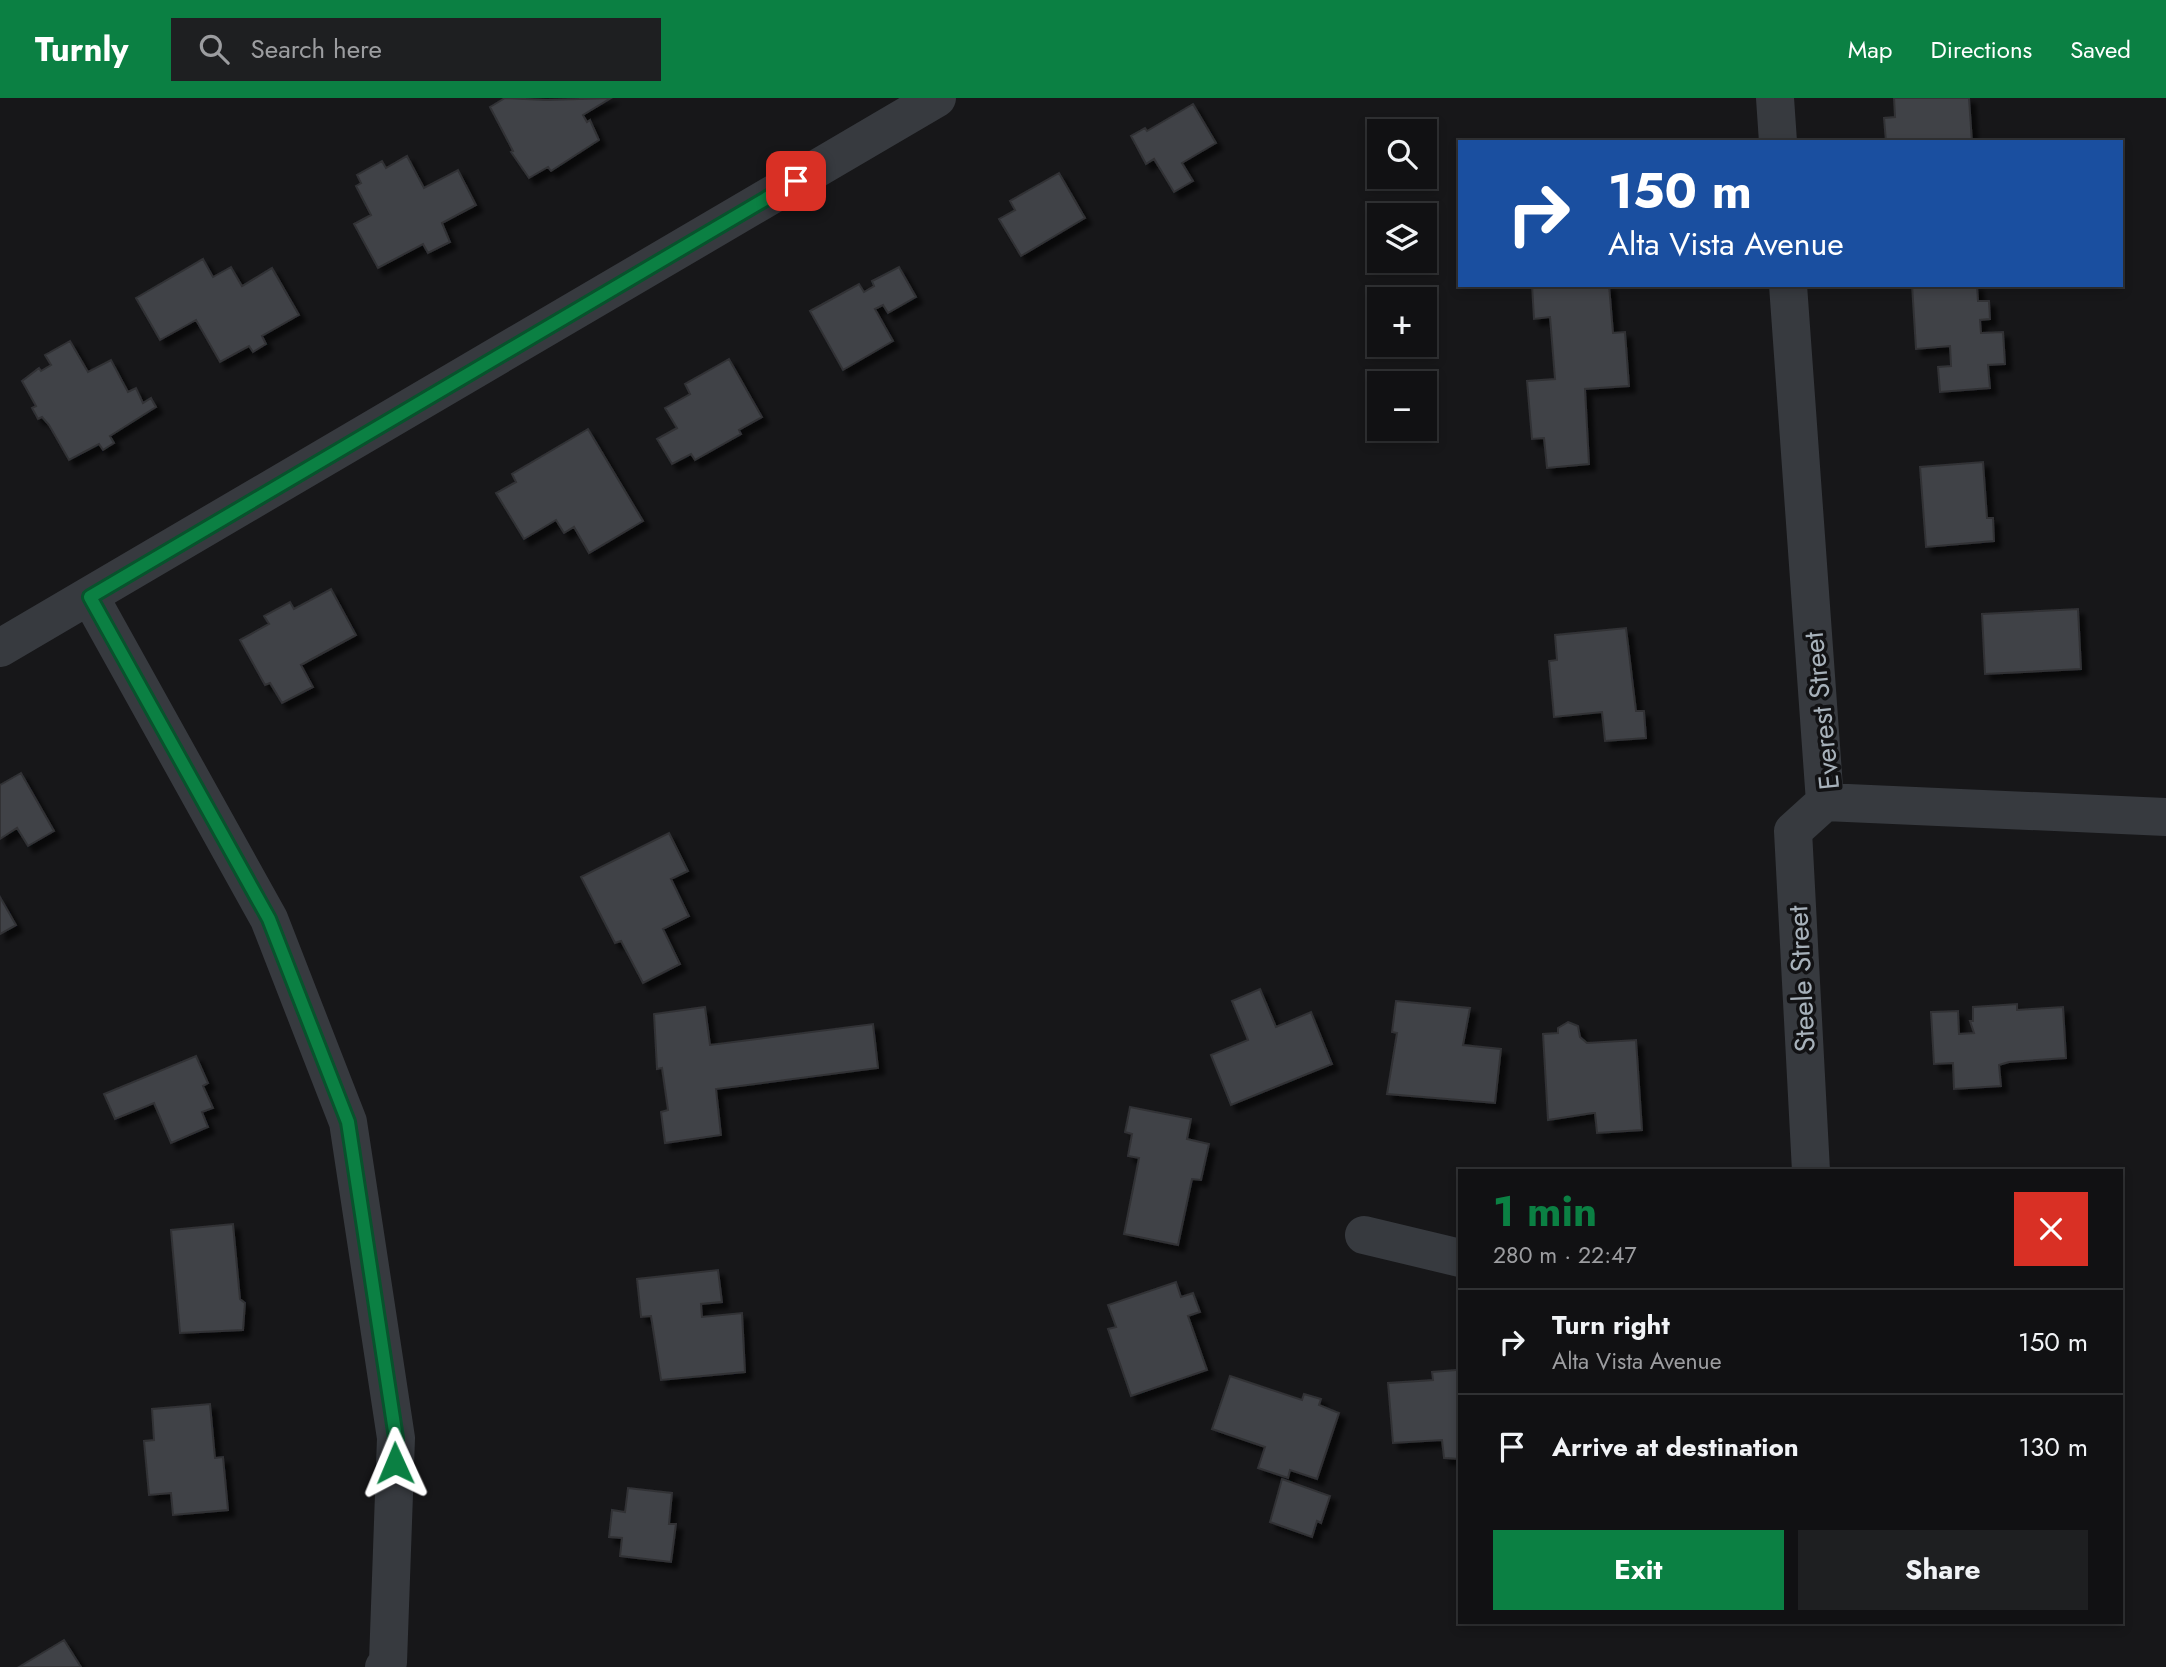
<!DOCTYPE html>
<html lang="en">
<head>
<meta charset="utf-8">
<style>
	body { margin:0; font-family:Jost,sans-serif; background:#1e1f21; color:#f1f3f6; height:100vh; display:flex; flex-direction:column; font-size:26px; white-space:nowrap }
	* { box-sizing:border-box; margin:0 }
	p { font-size:23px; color:#9c9da0 }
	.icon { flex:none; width:38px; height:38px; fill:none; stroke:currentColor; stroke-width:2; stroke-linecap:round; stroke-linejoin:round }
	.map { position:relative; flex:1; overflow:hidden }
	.panel { position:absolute; left:1458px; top:1071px; width:665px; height:455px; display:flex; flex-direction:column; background:#111113; border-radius:0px; box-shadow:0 4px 10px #0003,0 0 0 2px #303133 }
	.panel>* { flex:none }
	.guide { position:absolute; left:1458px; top:42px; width:665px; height:147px; border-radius:0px; box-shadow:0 4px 10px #0003,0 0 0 2px #303133; background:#1a4fa0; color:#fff; overflow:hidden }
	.tools { position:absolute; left:1367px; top:21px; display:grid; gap:14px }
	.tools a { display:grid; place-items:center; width:70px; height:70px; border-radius:0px; background:#111113; box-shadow:0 4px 10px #0003,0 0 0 2px #303133; font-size:35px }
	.pin { position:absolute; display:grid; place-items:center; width:60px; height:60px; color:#fff; margin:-30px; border-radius:14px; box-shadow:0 4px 10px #0006 }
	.me { position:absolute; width:77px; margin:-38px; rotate:359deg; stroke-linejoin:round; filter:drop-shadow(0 0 5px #0008) }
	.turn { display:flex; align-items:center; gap:24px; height:147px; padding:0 35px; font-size:32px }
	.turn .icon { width:91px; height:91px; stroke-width:2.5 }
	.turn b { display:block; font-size:49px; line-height:60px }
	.round { display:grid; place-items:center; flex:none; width:74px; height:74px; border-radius:0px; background:#1e1f21 }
	.summary { display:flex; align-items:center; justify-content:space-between; height:119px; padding:0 35px }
	h1 { font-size:42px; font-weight:700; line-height:52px; color:#0b8043 }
	.action { display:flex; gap:14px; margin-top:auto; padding:14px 35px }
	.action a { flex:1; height:80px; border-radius:0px; background:#0b8043; color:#fff; font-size:28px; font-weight:700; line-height:80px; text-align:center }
	.action a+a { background:#1e1f21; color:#f1f3f6 }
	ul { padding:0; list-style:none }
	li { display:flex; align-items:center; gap:21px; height:105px; padding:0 35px; border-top:2px solid #303133 }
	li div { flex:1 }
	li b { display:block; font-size:26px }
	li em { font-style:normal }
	header { display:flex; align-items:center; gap:42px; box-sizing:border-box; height:98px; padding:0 35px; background:#0b8043; color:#fff }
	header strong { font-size:33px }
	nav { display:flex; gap:38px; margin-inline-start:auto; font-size:24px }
	.search { width:490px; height:63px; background:#1e1f21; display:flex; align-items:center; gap:18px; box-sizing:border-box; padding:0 24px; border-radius:0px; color:#9c9da0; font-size:26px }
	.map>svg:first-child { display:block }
	.building { fill:#404246; stroke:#303135; stroke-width:2; filter:url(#shadow) }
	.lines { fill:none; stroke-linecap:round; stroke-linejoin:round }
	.minor { stroke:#373a3f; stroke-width:38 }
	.route-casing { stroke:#07532c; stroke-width:18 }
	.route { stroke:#0b8043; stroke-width:12 }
	.labels { text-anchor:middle; stroke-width:7; stroke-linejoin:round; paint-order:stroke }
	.street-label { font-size:28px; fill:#a7b1ba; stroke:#121214 }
</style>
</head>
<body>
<header>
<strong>Turnly</strong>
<div class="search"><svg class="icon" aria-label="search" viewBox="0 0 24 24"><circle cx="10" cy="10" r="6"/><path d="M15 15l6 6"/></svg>Search here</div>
<nav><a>Map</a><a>Directions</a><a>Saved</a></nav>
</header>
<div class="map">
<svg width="2166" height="1569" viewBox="0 0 2166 1569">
	<defs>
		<filter id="shadow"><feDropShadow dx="6" dy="6" stdDeviation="2" flood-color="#0009"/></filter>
	</defs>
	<rect width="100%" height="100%" fill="#171719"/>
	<!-- building -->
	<path class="building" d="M505,0L546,2L611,0L583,17L587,24L590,22L599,42L551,73L548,69L529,80L511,54L513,53L490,9Z
		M1894,0H1969L1972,44H1886L1884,20L1895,19Z
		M1193,6L1216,45L1182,65L1193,83L1174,94L1154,61L1146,66L1131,38L1145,30L1147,33Z
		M407,58L424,90L458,72L476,107L442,125L450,144L428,155L423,146L378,170L354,126L371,117L356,88L361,85L357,77L382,63L386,70Z
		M1059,75L1085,120L1021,158L999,121L1015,112L1010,103Z
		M203,161L213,179L231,169L242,188L272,170L299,217L262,238L266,246L253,254L249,248L220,264L196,222L160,242L136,200Z
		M899,169L916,199L888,215L883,207L875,211L893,243L843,272L810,213L859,186L864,194L874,188L872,183Z
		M1532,187H1609L1613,235L1625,234L1629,288L1585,291L1589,366L1547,370L1544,340L1532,341L1527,283L1555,281L1550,219L1534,221Z
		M1912,187H1977L1978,203H1989L1990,221L1980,222L1981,235L2003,234L2005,266L1988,267L1990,290L1940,294L1938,269L1951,268L1950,248L1916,251Z
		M70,243L88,274L111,262L128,294L136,290L143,305L151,300L156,309L110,338L114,345L103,352L99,346L69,362L49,327L42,319L38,321L32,310L36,308L22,283L39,270L41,273L51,267L45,257Z
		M729,261L762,319L739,332L741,336L695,362L691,356L672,366L657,341L677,330L665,310L690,296L685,286Z
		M588,331L643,423L589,455L574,429L564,435L556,422L524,441L496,395L516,384L512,376Z
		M1983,364L1987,420H1993L1994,443L1926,449L1920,369Z
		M331,491L356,537L301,567L313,589L282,605L270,585L265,587L240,542L269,526L264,518L290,504L294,511Z
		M2078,511L2081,571L1985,576L1982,516Z
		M1626,530L1636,613H1644L1646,640L1605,643L1602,614L1554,619L1549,563L1557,562L1555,537Z
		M21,675L54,733L28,748L17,730L0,741V687Z
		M669,735L688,773L671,781L689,818L663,831L680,866L643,885L621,843L615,845L581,779Z
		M0,799L16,827L0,836Z
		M1260,891L1276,929L1311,914L1332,966L1231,1007L1211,957L1248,942L1232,903Z
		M1396,903L1470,910L1463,947L1501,951L1495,1005L1387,996L1397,935L1392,934Z
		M2017,906V912L2063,909L2066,960L2009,964L1999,967L2001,988L1954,991L1953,965L1934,966L1931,914L1958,913L1959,936L1974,935L1970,923H1973V909Z
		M705,909L710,947L873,926L878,970L716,991L721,1037L665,1045L661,1014L668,1012L662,970L657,971L654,916Z
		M1568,924L1578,928L1580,939L1587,945L1636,942L1642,1032L1597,1035L1595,1015H1593L1548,1022L1543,936L1558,935V930Z
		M196,958L208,985L203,988L213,1010L202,1014L208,1029L171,1045L154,1005L115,1021L104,996Z
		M1130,1009L1191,1021L1187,1041L1209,1046L1201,1082L1192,1081L1178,1147L1124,1136L1139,1060L1128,1058L1132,1036L1125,1034Z
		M233,1126L240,1201L245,1205L243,1232L180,1235L171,1132Z
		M718,1172L722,1204L701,1206L702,1219L742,1215L745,1274L661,1282L651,1218L641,1219L637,1181Z
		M1176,1184L1181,1199L1193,1195L1200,1214L1188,1218L1207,1272L1131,1298L1108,1231L1116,1229L1108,1207Z
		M1456,1272H1460V1361L1444,1360L1442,1342L1393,1345L1388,1285L1433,1282L1432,1274Z
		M1230,1278L1302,1302L1304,1296L1321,1301L1319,1307L1339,1315L1317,1381L1290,1372L1288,1380L1258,1370L1265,1349L1212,1331Z
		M210,1306L215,1360L223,1359L228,1412L173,1417L171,1395L149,1397L144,1343L154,1342L152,1311Z
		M1282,1381L1330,1398L1321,1425L1317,1423L1312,1439L1270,1424Z
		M628,1390L672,1395L669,1426H676L671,1464L620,1458L622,1440L609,1439L612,1412L625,1414Z
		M64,1542L81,1569H19Z"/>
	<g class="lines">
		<!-- minor -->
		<path class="minor" d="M1775,0L1778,44
			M1788,187L1825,704
			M90,499L269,821L348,1024L396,1340L388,1564L384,1569
			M0,550L937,0
			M1825,704L2166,719
			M1811,1073L1793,733L1825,704
			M1364,1137L1460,1160"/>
	</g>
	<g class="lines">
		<defs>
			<path id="route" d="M395,1365L396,1340L348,1024L269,821L90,499L796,83"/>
		</defs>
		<!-- route casing -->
		<use href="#route" class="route-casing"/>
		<!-- route -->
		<use href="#route" class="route"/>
	</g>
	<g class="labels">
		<!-- street labels -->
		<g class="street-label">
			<text transform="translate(1821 613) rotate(-96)" y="10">Everest Street</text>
			<text transform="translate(1801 881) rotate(-93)" y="10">Steele Street</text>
		</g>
	</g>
</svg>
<div class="tools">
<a><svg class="icon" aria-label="search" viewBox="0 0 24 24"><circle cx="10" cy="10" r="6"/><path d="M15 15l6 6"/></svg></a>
<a><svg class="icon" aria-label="layers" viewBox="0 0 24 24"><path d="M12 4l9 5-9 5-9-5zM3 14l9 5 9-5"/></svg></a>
<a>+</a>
<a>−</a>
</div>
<div class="pin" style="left:796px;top:83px;background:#d93025"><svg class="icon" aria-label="arrive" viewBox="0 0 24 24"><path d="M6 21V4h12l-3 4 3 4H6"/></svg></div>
<svg class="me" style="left:395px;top:1365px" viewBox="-20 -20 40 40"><path d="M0-17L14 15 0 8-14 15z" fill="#0b8043" stroke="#fff" stroke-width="4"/></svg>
<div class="guide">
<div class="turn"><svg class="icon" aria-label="right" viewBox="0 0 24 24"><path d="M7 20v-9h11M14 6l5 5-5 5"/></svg><div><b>150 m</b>Alta Vista Avenue</div></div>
</div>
<section class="panel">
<div class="summary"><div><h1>1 min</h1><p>280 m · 22:47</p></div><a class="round" style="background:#d93025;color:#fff"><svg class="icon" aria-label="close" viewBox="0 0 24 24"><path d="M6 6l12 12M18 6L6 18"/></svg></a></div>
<ul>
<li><svg class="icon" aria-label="right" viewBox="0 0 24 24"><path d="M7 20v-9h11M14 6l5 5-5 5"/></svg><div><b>Turn right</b><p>Alta Vista Avenue</p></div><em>150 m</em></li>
<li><svg class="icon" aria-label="arrive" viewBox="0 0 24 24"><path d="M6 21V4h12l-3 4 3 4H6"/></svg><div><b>Arrive at destination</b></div><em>130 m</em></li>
</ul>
<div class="action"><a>Exit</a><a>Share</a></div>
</section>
</div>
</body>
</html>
